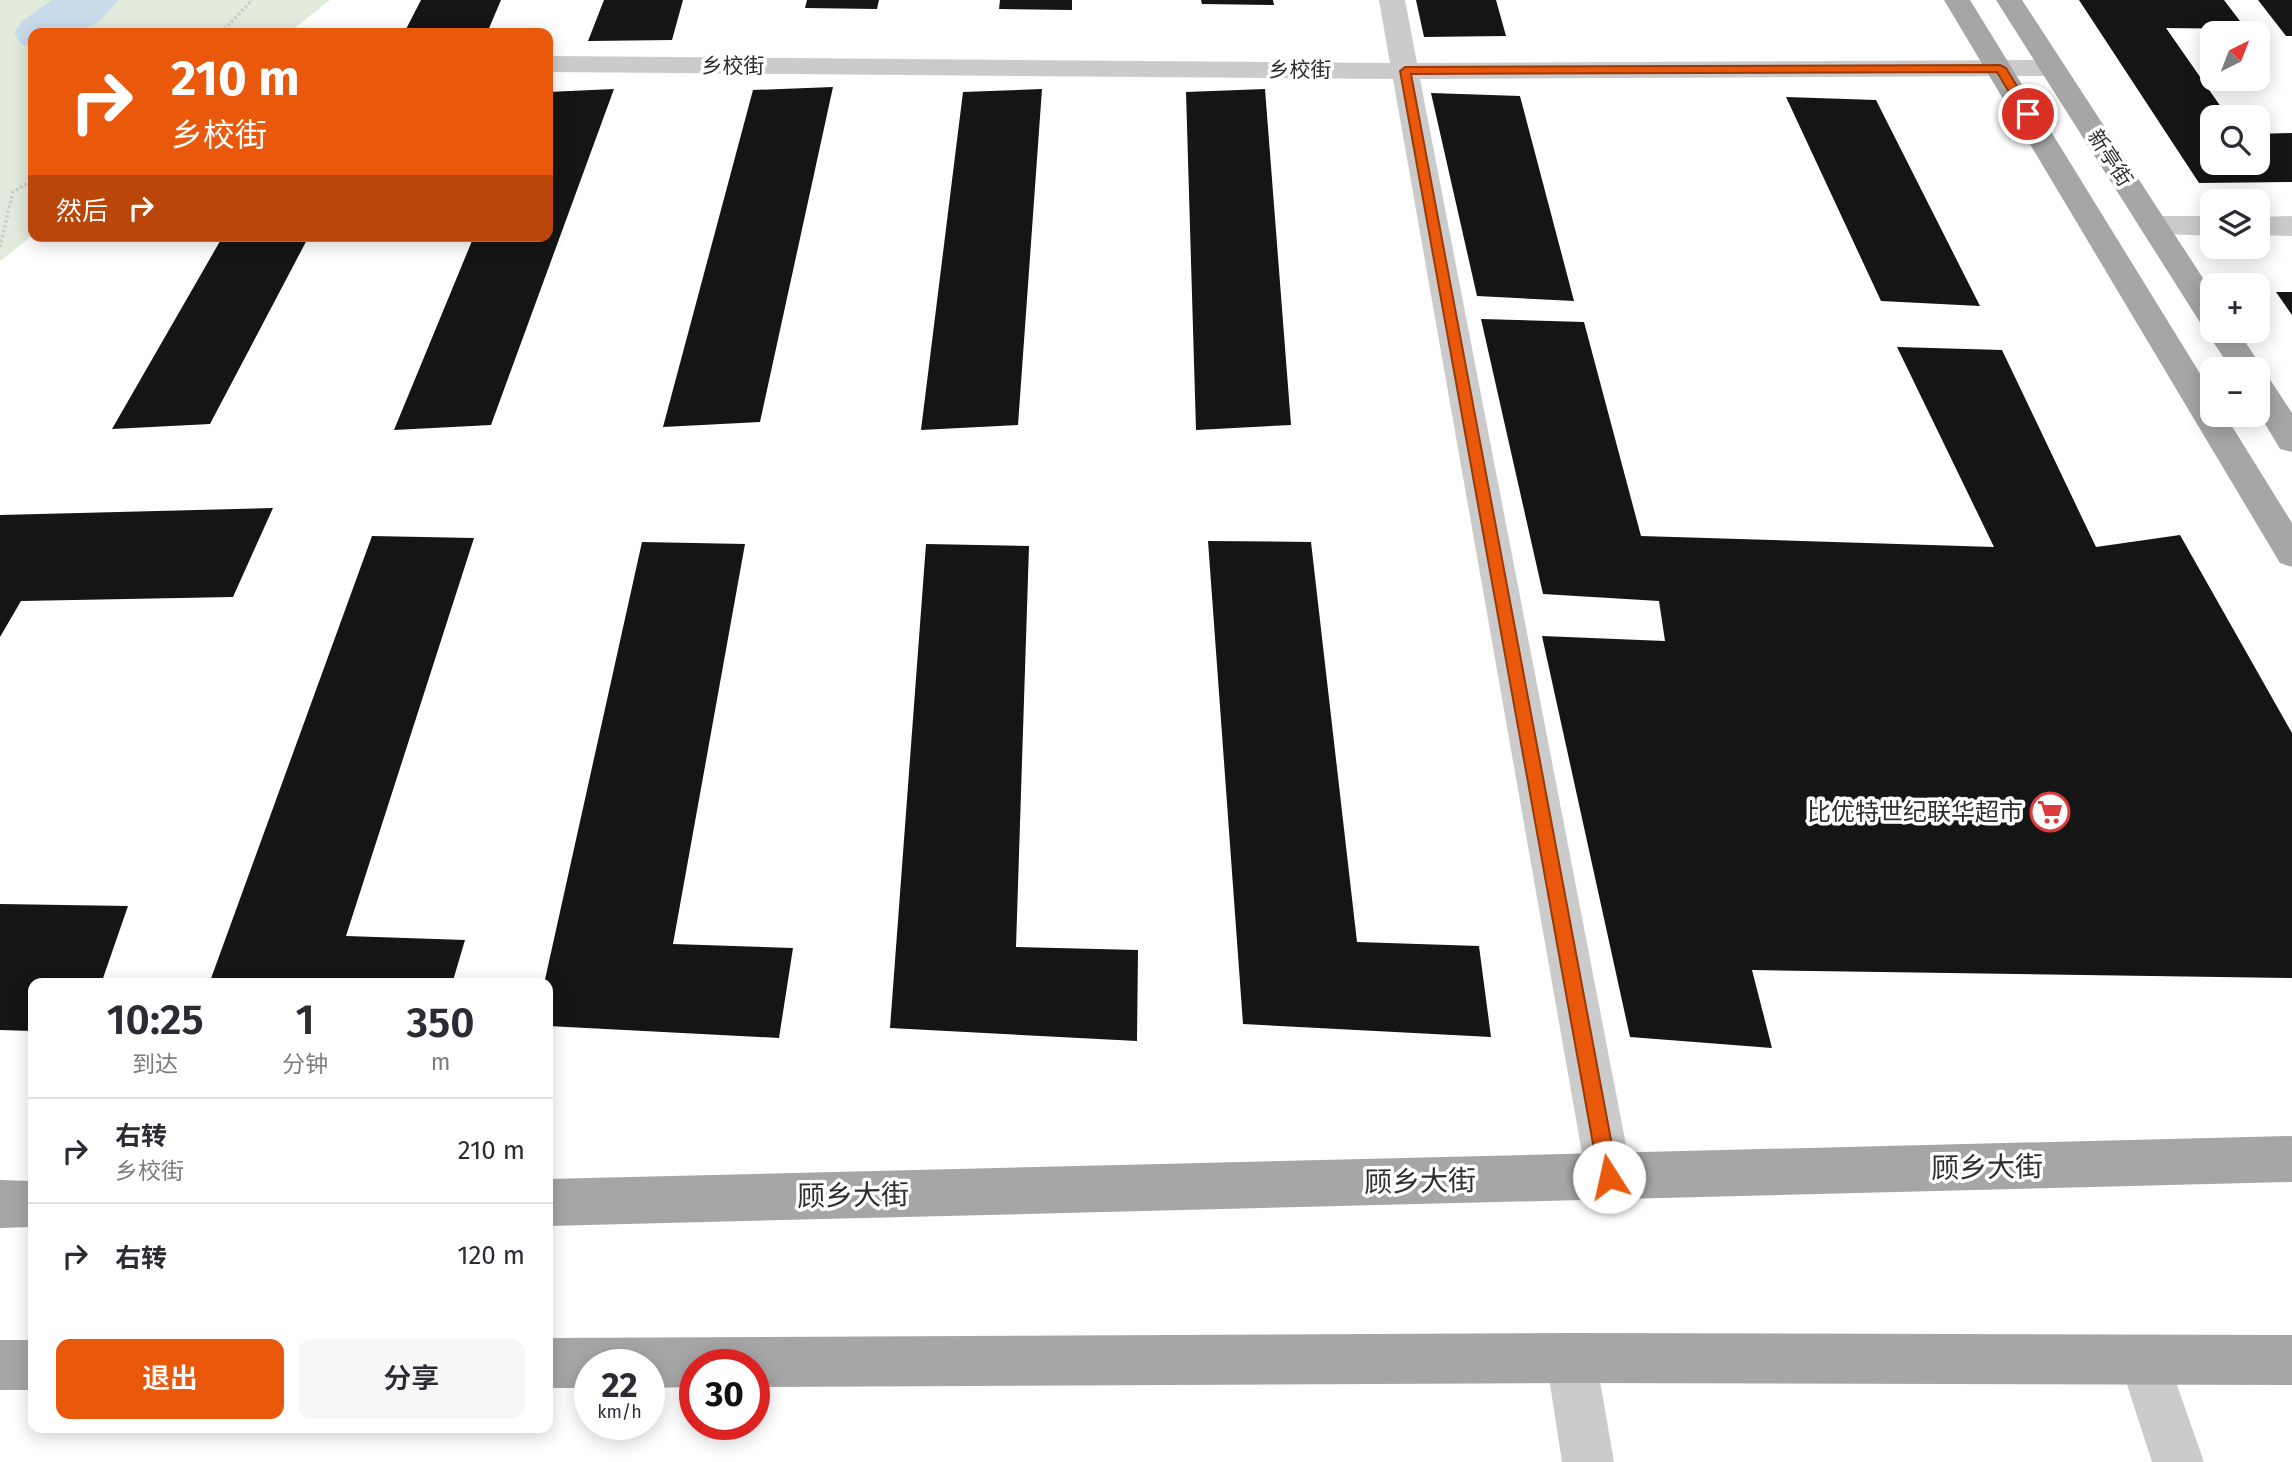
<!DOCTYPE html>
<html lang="zh">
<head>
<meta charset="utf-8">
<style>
	body { margin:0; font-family:"Fira Sans","Noto Sans SC",sans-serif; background:#f7f7f7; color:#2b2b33; height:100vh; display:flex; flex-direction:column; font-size:26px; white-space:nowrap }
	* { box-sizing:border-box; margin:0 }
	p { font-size:23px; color:#7c7c81 }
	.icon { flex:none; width:38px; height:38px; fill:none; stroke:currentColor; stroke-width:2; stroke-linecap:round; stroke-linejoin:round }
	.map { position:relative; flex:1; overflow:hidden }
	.side { position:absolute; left:28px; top:978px; width:525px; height:455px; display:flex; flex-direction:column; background:#fff; border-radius:14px; box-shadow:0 4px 18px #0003 }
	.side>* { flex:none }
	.banner { position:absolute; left:28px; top:28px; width:525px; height:214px; border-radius:14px; box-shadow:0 4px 18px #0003; background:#ea580c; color:#fff; overflow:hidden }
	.needle { width:46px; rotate:42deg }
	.controls { position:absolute; left:2200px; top:21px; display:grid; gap:14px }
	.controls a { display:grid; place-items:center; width:70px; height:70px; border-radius:14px; background:#fff; box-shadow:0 4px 18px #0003; font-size:35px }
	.speed { position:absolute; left:574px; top:1349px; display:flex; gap:14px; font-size:35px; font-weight:700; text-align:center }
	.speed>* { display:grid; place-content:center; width:91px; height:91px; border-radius:50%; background:#fff; box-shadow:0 4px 18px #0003; line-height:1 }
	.speed small { font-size:18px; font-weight:400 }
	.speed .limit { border:10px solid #d22; background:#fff; color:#111 }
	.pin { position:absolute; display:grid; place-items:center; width:60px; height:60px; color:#fff; margin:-30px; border:4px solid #fff; border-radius:50%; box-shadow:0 2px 7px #0007 }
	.me { position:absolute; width:77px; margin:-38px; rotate:350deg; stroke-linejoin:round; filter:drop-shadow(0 0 5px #0008) }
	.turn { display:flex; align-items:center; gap:24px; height:147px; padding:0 28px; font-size:32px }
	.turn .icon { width:91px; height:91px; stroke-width:2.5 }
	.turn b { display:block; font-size:49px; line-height:60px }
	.then { display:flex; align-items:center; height:66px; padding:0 28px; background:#0003; gap:14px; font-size:26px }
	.eta { display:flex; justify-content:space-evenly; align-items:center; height:119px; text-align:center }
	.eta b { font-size:42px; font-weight:600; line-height:49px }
	.primary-button { display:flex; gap:14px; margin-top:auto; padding:14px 28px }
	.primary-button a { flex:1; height:80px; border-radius:14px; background:#ea580c; color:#fff; font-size:28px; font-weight:600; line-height:80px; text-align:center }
	.primary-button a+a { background:#f7f7f7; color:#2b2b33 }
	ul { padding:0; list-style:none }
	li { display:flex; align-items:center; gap:21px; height:105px; padding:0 28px; border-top:2px solid #e1e1e2 }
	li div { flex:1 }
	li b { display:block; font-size:26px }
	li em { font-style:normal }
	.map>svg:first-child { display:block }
	.green { fill:#e3ebdd }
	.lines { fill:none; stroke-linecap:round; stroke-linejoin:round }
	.river { fill:#cadbea; fill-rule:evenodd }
	.building { fill:#151515 }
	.path { stroke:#cbcbcb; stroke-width:3.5; stroke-dasharray:2.5 2.5; stroke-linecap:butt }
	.minor { fill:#cbcbcb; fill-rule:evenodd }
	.major { fill:#a6a6a6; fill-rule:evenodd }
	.route { fill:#ea580c; stroke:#983908; stroke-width:2 }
	.labels { text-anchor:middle; stroke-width:7; stroke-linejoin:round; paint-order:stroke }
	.far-street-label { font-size:21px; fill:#2e2e2e; stroke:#fff }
	.poi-label { font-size:24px; fill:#2e2e2e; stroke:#fff; text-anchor:end }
	.near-street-label { font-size:28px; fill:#2e2e2e; stroke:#fff }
</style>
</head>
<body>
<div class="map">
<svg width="2292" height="1462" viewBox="0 0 2292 1462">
	<rect width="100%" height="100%" fill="#fff"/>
	<!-- green -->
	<path class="green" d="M0,0H330L288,33H33V235L0,261Z"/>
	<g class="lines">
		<!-- river -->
		<path class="river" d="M52,0H118C92,36 73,33 33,33V48L22,45L14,33L22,21Z"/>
	</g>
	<!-- building -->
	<path class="building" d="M421,0H501L487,33H404Z
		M604,0H683L672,40L588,41Z
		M807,0H879L877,9L805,8Z
		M1000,0H1072V10L999,9Z
		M1201,0H1273L1274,5L1202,4Z
		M1416,0H1496L1506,36L1424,37Z
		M2079,0H2224L2246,29L2166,28L2228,117H2212V163H2258V134L2292,133V182L2199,183Z
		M2258,0H2292V36H2286Z
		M833,87L760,422L663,427L753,90Z
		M614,89L491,425L394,430L474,236H548V92Z
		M1042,89L1018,425L921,430L963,92Z
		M1265,89L1291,425L1196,430L1186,92Z
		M1431,93L1520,96L1574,301L1477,296Z
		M1786,97L1876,100L1980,306L1881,301Z
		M223,236H309L210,424L112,429Z
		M2276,292H2292V315Z
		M1481,319L1584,322L1641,536L1994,547L1897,347L2002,350L2096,547L2180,535L2292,733V978L1752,970L1772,1048L1630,1037L1542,636L1665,641L1659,601L1543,594Z
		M273,508L233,597L21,601L0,637V515Z
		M372,536L474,538L346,936L465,940L452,984H209Z
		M1208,541L1311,542L1357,942L1479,946L1491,1037L1243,1024Z
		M642,542L745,544L673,944L793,948L779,1038L548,1026V984H544Z
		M926,544L1029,546L1016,947L1138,950L1137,1041L890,1028Z
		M0,904L128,906L101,984H33V1031L0,1030Z"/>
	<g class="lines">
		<!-- path -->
		<path class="path" d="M221,33L252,0
			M0,247L13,192L33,180"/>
		<!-- minor -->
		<path class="minor" d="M1379,0H1405L1417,63L2053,60L2062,62L2066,68L2062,74L2053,76L1420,79L1632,1176L1625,1192L1609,1199L1593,1192L1586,1176L1393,79L548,72V56L1390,63Z
			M2154,216H2212V236L2144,233L2139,226L2144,219Z
			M2292,216V236L2258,235V217Z
			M1571,1333L1589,1340L1596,1358L1614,1462H1562L1546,1358L1553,1340Z
			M2144,1335L2162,1342L2204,1462H2152L2119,1360L2126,1342Z"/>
		<!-- major -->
		<path class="major" d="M1944,0H1970L2212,393V415H2225L2292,523V567L2280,563Z
			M1996,0H2022L2212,292V331H2238L2263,369L2259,375L2269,378L2292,413V452L2280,449L2258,412V369H2231L2206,331L2209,326L2201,324Z
			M2292,1136V1182L548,1226V1179Z
			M0,1180L33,1181V1227L0,1228Z
			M1571,1333L2292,1335V1385L1571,1383L754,1387V1365H695V1387L649,1388V1365H590V1388H548V1338Z
			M0,1340H33V1390H0Z"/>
	</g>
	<!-- route -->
	<path class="route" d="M2000,65L2006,68L2034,114L2032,117H2024L1997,72L1411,74L1618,1177L1615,1183L1609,1186L1602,1183L1599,1177L1400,71L1405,67Z"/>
	<!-- icons -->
	<defs>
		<symbol id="supermarket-ring" viewBox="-11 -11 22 22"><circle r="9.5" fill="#fff" stroke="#dd3b39" stroke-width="1.5"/><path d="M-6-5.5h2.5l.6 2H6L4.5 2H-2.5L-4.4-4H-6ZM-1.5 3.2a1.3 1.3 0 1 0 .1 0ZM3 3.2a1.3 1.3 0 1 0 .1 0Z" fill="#dd3b39"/></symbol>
	</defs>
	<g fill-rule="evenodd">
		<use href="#supermarket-ring" x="2028" y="790" width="44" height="44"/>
	</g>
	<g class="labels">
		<!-- far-street labels -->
		<g class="far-street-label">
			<text x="733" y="73">乡校街</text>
			<text x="1300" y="77">乡校街</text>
			<text transform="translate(2110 158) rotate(57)" y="7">新亭街</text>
		</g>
		<!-- poi labels -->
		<g class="poi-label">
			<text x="2023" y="820">比优特世纪联华超市</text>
		</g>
		<!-- near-street labels -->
		<g class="near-street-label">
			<text transform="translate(1987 1167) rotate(-1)" y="10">顾乡大街</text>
			<text transform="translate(1420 1181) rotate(-1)" y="10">顾乡大街</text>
			<text transform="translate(853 1195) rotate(-1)" y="10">顾乡大街</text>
		</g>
	</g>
</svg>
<div class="controls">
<a><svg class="needle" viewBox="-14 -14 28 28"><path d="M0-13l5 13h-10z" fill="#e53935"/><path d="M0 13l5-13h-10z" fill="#7c7c81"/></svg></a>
<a><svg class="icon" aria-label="search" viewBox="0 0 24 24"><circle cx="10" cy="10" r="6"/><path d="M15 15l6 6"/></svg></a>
<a><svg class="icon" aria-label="layers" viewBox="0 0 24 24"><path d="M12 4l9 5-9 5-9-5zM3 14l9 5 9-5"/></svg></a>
<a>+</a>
<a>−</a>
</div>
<div class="speed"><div>22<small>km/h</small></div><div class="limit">30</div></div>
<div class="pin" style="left:2028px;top:114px;background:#d93025"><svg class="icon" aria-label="arrive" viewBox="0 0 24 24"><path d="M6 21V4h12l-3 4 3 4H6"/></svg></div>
<svg class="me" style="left:1609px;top:1177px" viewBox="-20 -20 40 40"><circle r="19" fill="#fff"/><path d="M0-13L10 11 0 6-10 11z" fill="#ea580c"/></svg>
<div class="banner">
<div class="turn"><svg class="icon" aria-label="right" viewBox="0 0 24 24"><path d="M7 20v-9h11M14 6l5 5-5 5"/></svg><div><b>210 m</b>乡校街</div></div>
<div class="then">然后<svg class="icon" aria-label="right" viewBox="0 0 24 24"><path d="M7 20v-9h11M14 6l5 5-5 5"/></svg></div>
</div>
<section class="side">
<div class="eta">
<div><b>10:25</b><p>到达</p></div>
<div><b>1</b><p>分钟</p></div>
<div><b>350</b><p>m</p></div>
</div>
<ul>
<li><svg class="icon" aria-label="right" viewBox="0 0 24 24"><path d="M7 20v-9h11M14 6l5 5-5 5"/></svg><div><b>右转</b><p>乡校街</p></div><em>210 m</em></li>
<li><svg class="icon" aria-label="right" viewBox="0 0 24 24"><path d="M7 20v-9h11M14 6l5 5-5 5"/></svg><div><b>右转</b></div><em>120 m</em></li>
</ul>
<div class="primary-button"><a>退出</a><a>分享</a></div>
</section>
</div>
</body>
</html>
